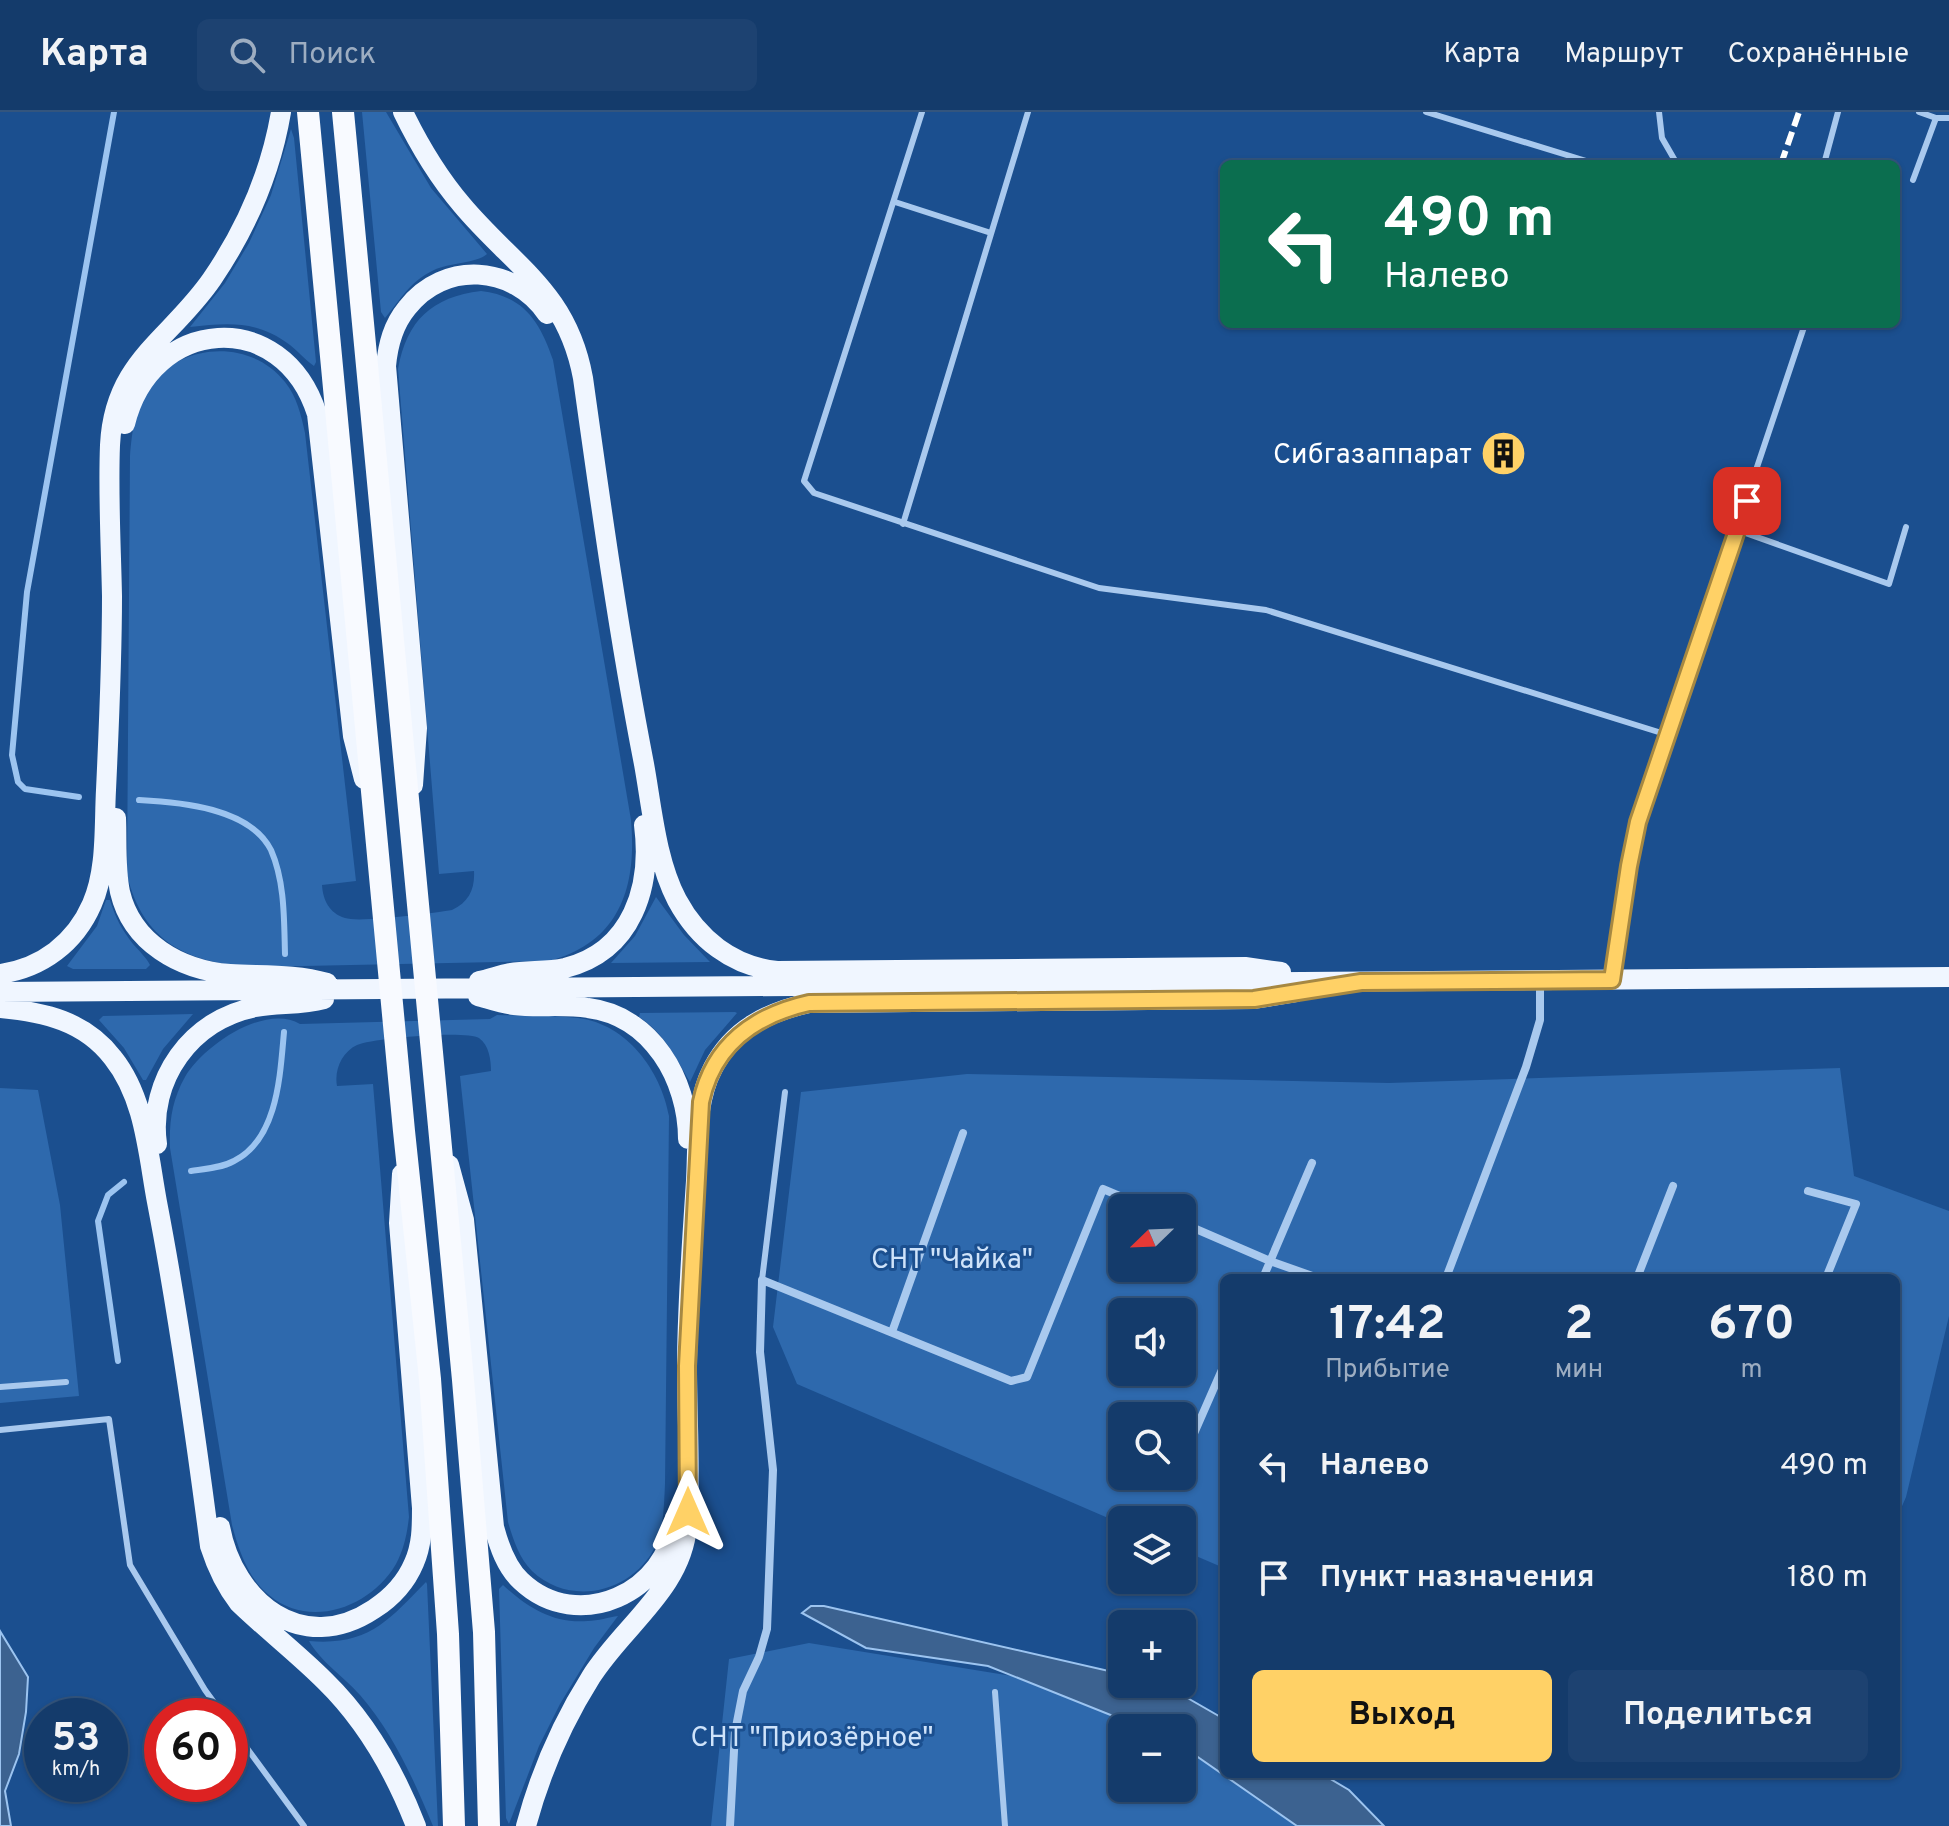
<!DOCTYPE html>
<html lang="ru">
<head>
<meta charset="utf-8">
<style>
	body { margin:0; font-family:Overpass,sans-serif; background:#1d4271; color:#f1f3f6; height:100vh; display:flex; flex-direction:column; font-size:30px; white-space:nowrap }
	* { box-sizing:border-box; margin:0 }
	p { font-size:26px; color:#9dadc1 }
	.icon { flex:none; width:44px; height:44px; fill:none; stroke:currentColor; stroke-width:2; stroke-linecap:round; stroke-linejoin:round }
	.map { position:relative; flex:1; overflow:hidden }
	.panel { position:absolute; left:1220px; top:1162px; width:680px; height:504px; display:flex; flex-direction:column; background:#143b6b; border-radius:12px; box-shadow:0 2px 6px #0004,0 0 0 2px #33557e }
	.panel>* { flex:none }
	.hud { position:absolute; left:1220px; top:48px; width:680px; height:168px; border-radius:12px; box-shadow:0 2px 6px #0004,0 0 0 2px #33557e; background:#0b6e4f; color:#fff; overflow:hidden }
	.needle { width:52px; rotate:247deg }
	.fabs { position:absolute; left:1108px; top:1082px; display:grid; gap:16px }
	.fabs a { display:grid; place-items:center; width:88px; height:88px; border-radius:12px; background:#143b6b; box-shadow:0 2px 6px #0004,0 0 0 2px #33557e; font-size:40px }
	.speed { position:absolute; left:24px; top:1586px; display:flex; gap:16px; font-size:40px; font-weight:700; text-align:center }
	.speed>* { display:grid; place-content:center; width:104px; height:104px; border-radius:50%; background:#143b6b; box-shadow:0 2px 6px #0004,0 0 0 2px #33557e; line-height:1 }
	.speed small { font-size:20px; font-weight:400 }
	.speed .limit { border:12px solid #d22; background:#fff; color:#111 }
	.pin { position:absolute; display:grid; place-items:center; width:68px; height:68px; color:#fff; margin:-34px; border-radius:16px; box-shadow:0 4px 12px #0006 }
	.me { position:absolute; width:88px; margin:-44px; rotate:0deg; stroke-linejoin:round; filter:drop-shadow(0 0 6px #0008) }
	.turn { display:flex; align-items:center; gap:28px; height:168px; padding:0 32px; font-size:36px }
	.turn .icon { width:104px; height:104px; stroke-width:2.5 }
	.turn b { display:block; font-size:56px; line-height:68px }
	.eta { display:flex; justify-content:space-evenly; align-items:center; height:136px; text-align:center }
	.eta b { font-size:48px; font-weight:700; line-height:56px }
	.cta { display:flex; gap:16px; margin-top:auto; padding:16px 32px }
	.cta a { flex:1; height:92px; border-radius:12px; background:#ffd166; color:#111; font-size:32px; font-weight:700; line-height:92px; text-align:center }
	.cta a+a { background:#1d4271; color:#f1f3f6 }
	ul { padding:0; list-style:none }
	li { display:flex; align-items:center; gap:24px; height:112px; padding:0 32px }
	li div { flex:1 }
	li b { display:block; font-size:30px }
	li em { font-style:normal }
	header { display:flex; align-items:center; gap:48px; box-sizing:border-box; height:112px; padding:0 40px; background:#143b6b; border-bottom:2px solid #33557e }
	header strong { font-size:38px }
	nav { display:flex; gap:44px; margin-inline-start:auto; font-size:28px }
	.search { width:560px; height:72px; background:#1d4271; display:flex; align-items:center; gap:20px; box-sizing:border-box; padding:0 28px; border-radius:12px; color:#9dadc1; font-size:30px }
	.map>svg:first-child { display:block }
	.green { fill:#2e69ad; fill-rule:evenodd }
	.water { fill:#3c6290; stroke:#9cc4f0; stroke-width:2 }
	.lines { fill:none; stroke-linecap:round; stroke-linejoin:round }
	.stream { stroke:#9cc4f0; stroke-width:6 }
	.service { stroke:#a9c9ee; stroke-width:6 }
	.minor { stroke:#a9c9ee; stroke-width:8 }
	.primary { stroke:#f0f6ff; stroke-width:20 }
	.trunk { stroke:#f8faff; stroke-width:22 }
	.rail { stroke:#fff; stroke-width:6; stroke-dasharray:14 6; stroke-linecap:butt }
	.route-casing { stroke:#a68842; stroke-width:20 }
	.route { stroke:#ffd166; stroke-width:14 }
	.labels { text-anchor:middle; stroke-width:6; stroke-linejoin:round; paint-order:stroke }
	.poi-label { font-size:28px; fill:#fff; stroke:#1b4f8f; text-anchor:end }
	.park-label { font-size:28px; fill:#cfe3fa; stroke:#1b4f8f }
</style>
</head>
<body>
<header>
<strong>Карта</strong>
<div class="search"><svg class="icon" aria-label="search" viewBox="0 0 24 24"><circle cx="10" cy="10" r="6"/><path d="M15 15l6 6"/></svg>Поиск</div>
<nav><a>Карта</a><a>Маршрут</a><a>Сохранённые</a></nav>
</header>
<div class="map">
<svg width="1949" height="1714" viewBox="0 0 1949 1714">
	<rect width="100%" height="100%" fill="#1b4f8f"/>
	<!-- green -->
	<path class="green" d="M362,0H386L431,76L487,142C478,151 448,151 434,158C410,169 401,187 385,206L381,200Z
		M291,17L294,26L316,250L314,254C305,248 298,239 290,233C257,208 228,211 190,215L225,171L249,131L271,83Z
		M481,179C524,184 540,210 553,248L631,708C637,775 620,830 549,849L249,855C186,850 143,829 127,763L130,344C132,320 135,293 150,273C183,230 251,227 285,270C297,285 301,303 305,321L356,769L322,773C323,788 329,801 345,806C359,811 435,801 452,798C469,790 475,777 474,759L439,762L398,257C407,208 432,185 481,179Z
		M656,785L684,823L710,850L611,851L635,824Z
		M106,788H110C115,805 122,818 133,832C139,839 146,845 150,853L146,857H73L67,854L97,814Z
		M640,901L735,900L737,901L705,938L690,970C675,944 664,921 639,905Z
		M193,902L163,937L146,968H143L124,936L99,908L103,904Z
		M497,903C524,904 551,903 578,906C627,912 661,959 669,1004L665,1372C664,1392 664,1414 656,1433C634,1480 571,1496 532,1459C519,1446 513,1427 508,1410L460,964L491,959C491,948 489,933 479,926C467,918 371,926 357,933C342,940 334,958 337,974L373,972L409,1405C407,1422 404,1437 396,1452C371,1495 310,1518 269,1483C248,1466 239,1439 232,1413L170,1036C169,1010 172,988 185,965C203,934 265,891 300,912L490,907Z
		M1840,956L1854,1064L1949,1099V1204L1906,1385L1896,1408V1166H1224V1456L1182,1438V1408H1122V1412L797,1272L773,1215L801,980L967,962L1389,971ZM1122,1096H1182V1156H1122ZM1122,1200H1182V1260H1122ZM1122,1304H1182V1364H1122Z
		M0,976L38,978L60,1093L79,1284L0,1291Z
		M426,1470L427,1472L438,1714H433C414,1668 393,1621 360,1583C344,1565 320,1549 309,1529C368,1534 388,1509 426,1470Z
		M503,1473C527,1495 553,1512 588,1509C598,1509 609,1505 618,1504L594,1536L560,1592L539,1634L509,1712L506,1706L499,1477Z
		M809,1531L1140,1585L1224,1641V1662L1334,1714H711L729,1547ZM1122,1616H1182V1676H1122Z"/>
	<!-- water -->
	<path class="water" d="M811,1494H824L1122,1562V1572H1163L1224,1607V1662H1322L1349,1678L1384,1714H1297L1182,1634V1616H1143L988,1554L866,1536L802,1501Z
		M0,1519L28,1565L26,1600L19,1642L5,1679L11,1714H0Z"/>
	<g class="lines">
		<!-- stream -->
		<path class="stream" d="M79,685L25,677L18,670L12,643L27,480L114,0
			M139,688C180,690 250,696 271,738C285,770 284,808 285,842
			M191,1059C205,1057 221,1056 234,1049C278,1027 280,963 284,920
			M118,1249L98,1109L108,1083L124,1070"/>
		<!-- service -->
		<path class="service" d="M922,0L804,369L814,381L1099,476L1266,498L1668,623
			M1426,0L1596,52
			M1659,0L1662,26L1677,52
			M1936,6H1949
			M1824,52L1838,0
			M1913,68L1936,6L1919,0
			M895,90L991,121
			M903,412L1028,0
			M1737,418L1889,472L1906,415
			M1613,865L1629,754L1638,710L1805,212
			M762,1168L785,980
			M0,1275L66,1270
			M0,1318L109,1307L130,1453L205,1578L224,1604
			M995,1580L1005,1714
			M230,1613L304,1714"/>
		<!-- minor -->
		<path class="minor" d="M1808,1079L1856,1092L1826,1166
			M1182,1111L1270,1149L1318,1166
			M1263,1166L1312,1051
			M1446,1166L1526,955L1540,908V869
			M1637,1166L1673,1074
			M892,1220L963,1021
			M1182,1349L1224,1253
			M730,1714L735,1620L743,1579L759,1545L767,1517L773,1358L760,1240L762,1168L1011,1269L1027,1265L1103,1077L1148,1096"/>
		<!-- primary -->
		<path class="primary" d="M403,0C419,33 438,65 462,93C514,155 567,179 583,266C601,395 619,524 644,652C652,696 656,748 677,788C698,827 732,854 777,859L1245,855L1281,860
			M125,312C151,204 283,194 317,302L353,624L364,667
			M413,673L417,616L386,254C388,232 393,213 407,196C444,148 514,153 547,202
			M116,706C117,730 115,756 120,780C132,831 180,858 230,862C263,864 295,862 327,871
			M0,862C42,856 75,831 92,792C107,758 104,715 106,678C109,614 112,549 112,484C111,434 108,383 110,333C114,249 170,228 212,167C246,117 271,59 281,0
			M479,869C489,867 500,863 510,861C528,858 547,860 565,856C633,839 652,774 644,713
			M0,880L1949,865
			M478,884C489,887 502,892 514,893C538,896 564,892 588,896C652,904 688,968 688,1027
			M0,896C44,900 85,909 113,946C145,986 148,1042 157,1090C179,1204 195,1319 210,1434C217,1456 225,1473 239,1491C267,1518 298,1542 325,1569C367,1610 395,1660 416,1714
			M157,1032C148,968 191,907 256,895C279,891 301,893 324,887
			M449,1053L464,1108L494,1415C499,1434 506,1455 521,1469C578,1523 669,1480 675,1406
			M220,1415C234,1490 302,1545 374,1497C391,1486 406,1470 414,1451C422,1433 422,1415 422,1396L399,1111L402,1062
			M526,1714C540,1662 562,1611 591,1565C623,1514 682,1477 687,1414C691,1362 687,1309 687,1257C687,1194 692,1131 696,1069C698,1032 695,990 713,956C733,917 768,900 809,891L1254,887L1297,880"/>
		<!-- trunk -->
		<path class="trunk" d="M308,0L404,1019L430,1267L448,1522L454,1714
			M343,0L463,1268L484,1520L489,1714"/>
		<!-- rail -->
		<path class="rail" d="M1781,52L1799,0"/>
	</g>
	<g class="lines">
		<defs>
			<path id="route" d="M688,1400L687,1254L701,990C713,933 755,903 809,891L1254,887L1361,870L1612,868L1629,754L1638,710L1747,389"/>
		</defs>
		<!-- route casing -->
		<use href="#route" class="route-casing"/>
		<!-- route -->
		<use href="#route" class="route"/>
	</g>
	<!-- icons -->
	<defs>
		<symbol id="building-disc" viewBox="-11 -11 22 22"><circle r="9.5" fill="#ffd166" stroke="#1b4f8f"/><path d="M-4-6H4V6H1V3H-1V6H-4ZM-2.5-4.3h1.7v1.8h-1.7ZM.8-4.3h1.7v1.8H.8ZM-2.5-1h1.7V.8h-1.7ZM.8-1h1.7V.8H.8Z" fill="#111"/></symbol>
	</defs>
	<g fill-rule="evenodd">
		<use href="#building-disc" x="1478" y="316" width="51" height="51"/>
	</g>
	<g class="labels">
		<!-- poi labels -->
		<g class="poi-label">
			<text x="1472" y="351">Сибгазаппарат</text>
		</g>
		<!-- park labels -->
		<g class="park-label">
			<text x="952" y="1156">СНТ "Чайка"</text>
			<text x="812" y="1634">СНТ "Приозёрное"</text>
		</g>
	</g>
</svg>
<div class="fabs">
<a><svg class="needle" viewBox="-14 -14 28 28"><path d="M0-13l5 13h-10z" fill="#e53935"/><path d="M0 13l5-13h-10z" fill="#9dadc1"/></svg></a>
<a><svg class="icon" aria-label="sound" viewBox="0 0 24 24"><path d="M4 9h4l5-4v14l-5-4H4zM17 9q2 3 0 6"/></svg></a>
<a><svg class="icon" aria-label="search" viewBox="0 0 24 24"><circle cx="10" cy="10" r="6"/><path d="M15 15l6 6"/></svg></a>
<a><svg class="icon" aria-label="layers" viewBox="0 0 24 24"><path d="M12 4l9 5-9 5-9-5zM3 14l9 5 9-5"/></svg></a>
<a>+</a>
<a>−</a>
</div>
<div class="speed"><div>53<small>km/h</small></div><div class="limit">60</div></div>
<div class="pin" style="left:1747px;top:389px;background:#d93025"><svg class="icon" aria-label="arrive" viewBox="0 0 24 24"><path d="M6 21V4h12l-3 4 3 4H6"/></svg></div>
<svg class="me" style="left:688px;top:1400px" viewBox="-20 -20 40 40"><path d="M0-17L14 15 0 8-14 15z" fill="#ffd166" stroke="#fff" stroke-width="4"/></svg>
<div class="hud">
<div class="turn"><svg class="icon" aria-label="left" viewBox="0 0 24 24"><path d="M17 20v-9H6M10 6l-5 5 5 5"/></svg><div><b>490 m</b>Налево</div></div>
</div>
<section class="panel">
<div class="eta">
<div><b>17:42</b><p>Прибытие</p></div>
<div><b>2</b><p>мин</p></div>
<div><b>670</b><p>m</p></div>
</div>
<ul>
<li><svg class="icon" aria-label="left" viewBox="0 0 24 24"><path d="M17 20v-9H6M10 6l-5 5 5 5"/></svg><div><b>Налево</b></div><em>490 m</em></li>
<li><svg class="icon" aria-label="arrive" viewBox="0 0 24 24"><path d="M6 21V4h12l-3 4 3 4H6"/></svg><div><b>Пункт назначения</b></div><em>180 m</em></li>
</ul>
<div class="cta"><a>Выход</a><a>Поделиться</a></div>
</section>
</div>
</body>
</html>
